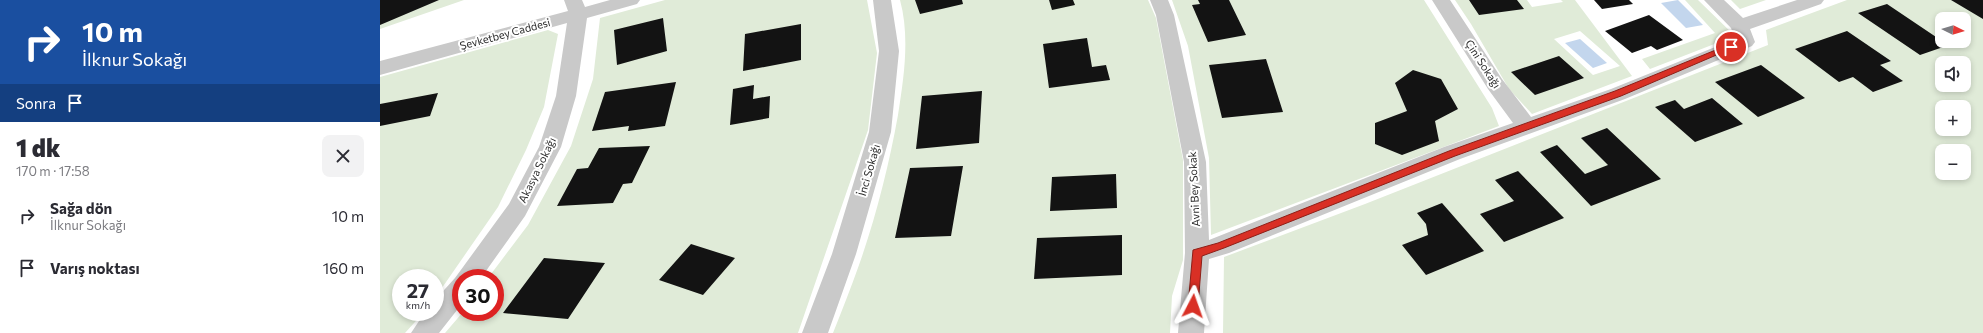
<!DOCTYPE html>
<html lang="tr">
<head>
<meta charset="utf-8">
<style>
	body { margin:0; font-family:Commissioner,sans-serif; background:#f2f2f3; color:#2b2b33; height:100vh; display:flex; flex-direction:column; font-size:15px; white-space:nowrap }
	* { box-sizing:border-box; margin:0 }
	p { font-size:13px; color:#7c7c81 }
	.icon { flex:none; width:22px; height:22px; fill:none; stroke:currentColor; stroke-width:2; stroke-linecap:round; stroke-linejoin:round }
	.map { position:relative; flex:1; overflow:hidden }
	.side { display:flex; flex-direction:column; background:#fff; width:380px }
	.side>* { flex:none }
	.guide { background:#1a4fa0; color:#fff; overflow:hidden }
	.needle { width:26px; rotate:95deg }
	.controls { position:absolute; left:1555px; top:12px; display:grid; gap:8px }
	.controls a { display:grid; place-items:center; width:36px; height:36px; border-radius:8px; background:#fff; box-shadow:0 2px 6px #0003; font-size:20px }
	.speed { position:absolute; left:12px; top:269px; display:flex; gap:8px; font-size:20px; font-weight:700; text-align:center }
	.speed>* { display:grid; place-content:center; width:52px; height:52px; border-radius:50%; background:#fff; box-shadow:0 2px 6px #0003; line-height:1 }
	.speed small { font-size:10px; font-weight:400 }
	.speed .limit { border:6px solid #d22; background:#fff; color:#111 }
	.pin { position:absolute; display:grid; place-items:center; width:34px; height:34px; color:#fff; margin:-17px; border:2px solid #fff; border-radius:50%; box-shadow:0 1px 4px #0007 }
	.me { position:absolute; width:44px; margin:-22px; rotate:4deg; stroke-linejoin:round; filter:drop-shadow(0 0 3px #0008) }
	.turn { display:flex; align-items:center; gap:14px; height:84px; padding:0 16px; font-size:18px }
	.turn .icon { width:52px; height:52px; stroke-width:2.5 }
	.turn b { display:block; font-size:28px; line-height:34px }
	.then { display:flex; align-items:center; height:38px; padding:0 16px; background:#0003; gap:8px; font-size:15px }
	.round { display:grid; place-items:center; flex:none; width:42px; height:42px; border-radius:8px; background:#f2f2f3 }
	.head { display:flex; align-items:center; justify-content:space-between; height:68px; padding:0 16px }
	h1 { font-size:24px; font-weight:800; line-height:30px }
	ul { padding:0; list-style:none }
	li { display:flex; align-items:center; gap:12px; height:52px; padding:0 16px }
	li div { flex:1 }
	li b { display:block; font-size:15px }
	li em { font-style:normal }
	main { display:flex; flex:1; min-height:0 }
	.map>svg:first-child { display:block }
	.green { fill:#e0ebd8; fill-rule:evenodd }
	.water { fill:#c3d6ed }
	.building { fill:#131313 }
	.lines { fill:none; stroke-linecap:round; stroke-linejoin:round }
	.minor { fill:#c9c9c9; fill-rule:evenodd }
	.route { fill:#d93025; stroke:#8d1f18 }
	.labels { text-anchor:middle; stroke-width:4; stroke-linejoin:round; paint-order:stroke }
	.street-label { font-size:11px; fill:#2c2c2c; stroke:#fff }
</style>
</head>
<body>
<main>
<section class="side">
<div class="guide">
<div class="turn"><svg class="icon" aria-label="right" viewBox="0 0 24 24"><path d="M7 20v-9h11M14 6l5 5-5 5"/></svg><div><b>10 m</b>İlknur Sokağı</div></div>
<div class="then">Sonra<svg class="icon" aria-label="arrive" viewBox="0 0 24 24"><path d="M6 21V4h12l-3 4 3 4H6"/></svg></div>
</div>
<div class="head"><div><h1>1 dk</h1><p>170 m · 17:58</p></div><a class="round"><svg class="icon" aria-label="close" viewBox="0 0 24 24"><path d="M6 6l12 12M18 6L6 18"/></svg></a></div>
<ul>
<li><svg class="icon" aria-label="right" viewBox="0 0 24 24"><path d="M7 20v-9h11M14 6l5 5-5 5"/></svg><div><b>Sağa dön</b><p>İlknur Sokağı</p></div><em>10 m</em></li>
<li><svg class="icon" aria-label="arrive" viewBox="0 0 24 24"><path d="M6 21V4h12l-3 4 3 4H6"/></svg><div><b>Varış noktası</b></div><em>160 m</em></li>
</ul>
</section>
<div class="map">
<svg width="1603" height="333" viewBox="0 0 1603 333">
	<rect width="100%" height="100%" fill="#fff"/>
	<!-- green -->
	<path class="green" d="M0,0H84L0,29Z
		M285,0H487L497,53L488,130L418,333H65L83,312H115V278H108L148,225L191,146L213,79L220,18Z
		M520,0H768L776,18L803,160V260L792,296L790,333H453C462,310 471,288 479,265C496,217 509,165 518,115C524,77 530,37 520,0Z
		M792,0H1044L1112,108L1119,126L831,235L829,158L808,46Z
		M1075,0H1147L1152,7L1183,2L1181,0H1195L1252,76L1152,114L1129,89L1091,24ZM1200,31L1240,66L1213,75L1174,39Z
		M1305,0H1318L1355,36L1270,69L1262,59L1335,33Z
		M1351,0H1386L1360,9Z
		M1467,0H1603V333H843L844,257L985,204L1388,45L1386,30ZM1562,19H1584V41H1562ZM1562,63H1584V85H1562ZM1562,107H1584V129H1562ZM1562,151H1584V173H1562Z
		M168,30L178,34L164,107L146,150L118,207L55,298V278H21V312H44L25,333H0V77Z"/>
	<!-- water -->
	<path class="water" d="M1298,0L1323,25L1306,28L1281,3Z
		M1200,39L1227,63L1213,68L1185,43Z"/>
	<!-- building -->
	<path class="building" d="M0,0H59L0,25Z
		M535,0H582L583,4L540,14Z
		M669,0H693L695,5L672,10Z
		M818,0H849L866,35L828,42L812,5L820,4Z
		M1089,0H1137L1144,9L1099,15Z
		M1214,0H1249L1253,4L1222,9Z
		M1571,0H1603V19Z
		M1507,4L1562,41L1569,45L1540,55L1478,13Z
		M1269,15L1303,40L1277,50L1271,46L1252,53L1225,31Z
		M283,18L287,51L237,65L234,30Z
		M421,24V60L363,71L365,34Z
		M1467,31L1511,61L1500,65L1523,81L1493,92L1473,77L1459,82L1415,49Z
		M707,38L712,67L726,65L730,80L669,88L663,44Z
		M1179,56L1204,78L1155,95L1131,72Z
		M886,59L903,112L842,118L829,65Z
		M1381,65L1425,98L1378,117L1335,82Z
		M1033,70L1061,79L1078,109L1055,121L1059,141L1022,155L995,144V123L1027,111L1015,83Z
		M296,82L285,126L248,131L249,126L212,131L225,92Z
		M374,85L373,99L390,96L389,118L350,125L353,89Z
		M602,91L599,143L536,149L542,96Z
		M58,93L50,116L0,126V104Z
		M1332,98L1363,124L1315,142L1275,107L1295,100L1304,109Z
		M1227,128L1281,179L1211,206L1160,152L1177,145L1205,174L1228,165L1201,138Z
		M270,146L252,183L243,184L233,203L177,206L197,169L208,168L219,148Z
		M583,166L571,236L515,238L530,168Z
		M1138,171L1184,218L1124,242L1100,214L1134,201L1115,180Z
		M736,174L737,208L670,211L672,177Z
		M1062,203L1104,251L1046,275L1022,245L1048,235L1046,224L1037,213Z
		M742,235V275L654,279L657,238Z
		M311,244L355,258L323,295L279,280Z
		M164,258L225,263L188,319L123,313Z"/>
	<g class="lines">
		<!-- minor -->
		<path class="minor" d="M184,0H202L205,7L230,0H260L257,4L207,18L196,96L181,147L145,216L101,278H81V305L59,333H31L45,312H55V300L75,278L129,204L159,147L176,96L187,23L0,75V61L188,11Z
			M493,0H511L519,51L511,132L476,254L448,333H422L452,254L489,132L499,51Z
			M770,0H788L794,15L826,162L829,240L1064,147L1133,123L1108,89L1052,0H1070L1122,79L1151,117L1231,89L1355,39L1351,28L1324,0H1344L1363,18L1417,0H1444L1441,4L1370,29L1375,42L1372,46L1245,99L1080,159L849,253L829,259L824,333H798L805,253L804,162L776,15Z"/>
	</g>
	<!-- route -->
	<path class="route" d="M1348,45H1351L1355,47L1241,96L1075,156L844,248L822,256L818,306L817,310H809L808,306L813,250L838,243L1069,151L1235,91Z"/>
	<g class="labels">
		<!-- street labels -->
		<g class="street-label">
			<text transform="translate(125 34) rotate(-15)" y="4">Şevketbey Caddesi</text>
			<text transform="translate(1103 64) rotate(57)" y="4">Çini Sokağı</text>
			<text transform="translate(157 170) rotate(-64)" y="4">Akasya Sokağı</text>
			<text transform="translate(489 170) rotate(-74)" y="4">İnci Sokağı</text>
			<text transform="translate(814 189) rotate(-93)" y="4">Avni Bey Sokak</text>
		</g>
	</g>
</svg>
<div class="controls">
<a><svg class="needle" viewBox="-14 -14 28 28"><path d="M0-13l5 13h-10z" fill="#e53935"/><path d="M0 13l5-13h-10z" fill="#7c7c81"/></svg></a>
<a><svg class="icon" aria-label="sound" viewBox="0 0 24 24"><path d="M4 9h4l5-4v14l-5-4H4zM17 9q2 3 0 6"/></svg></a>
<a>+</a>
<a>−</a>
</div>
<div class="speed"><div>27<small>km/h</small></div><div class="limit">30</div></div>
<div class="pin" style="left:1351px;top:47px;background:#d93025"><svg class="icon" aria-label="arrive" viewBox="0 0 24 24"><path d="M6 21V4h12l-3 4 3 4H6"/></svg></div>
<svg class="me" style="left:813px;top:306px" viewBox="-20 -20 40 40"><path d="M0-17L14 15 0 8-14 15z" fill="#d93025" stroke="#fff" stroke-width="4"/></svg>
</div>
</main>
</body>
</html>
